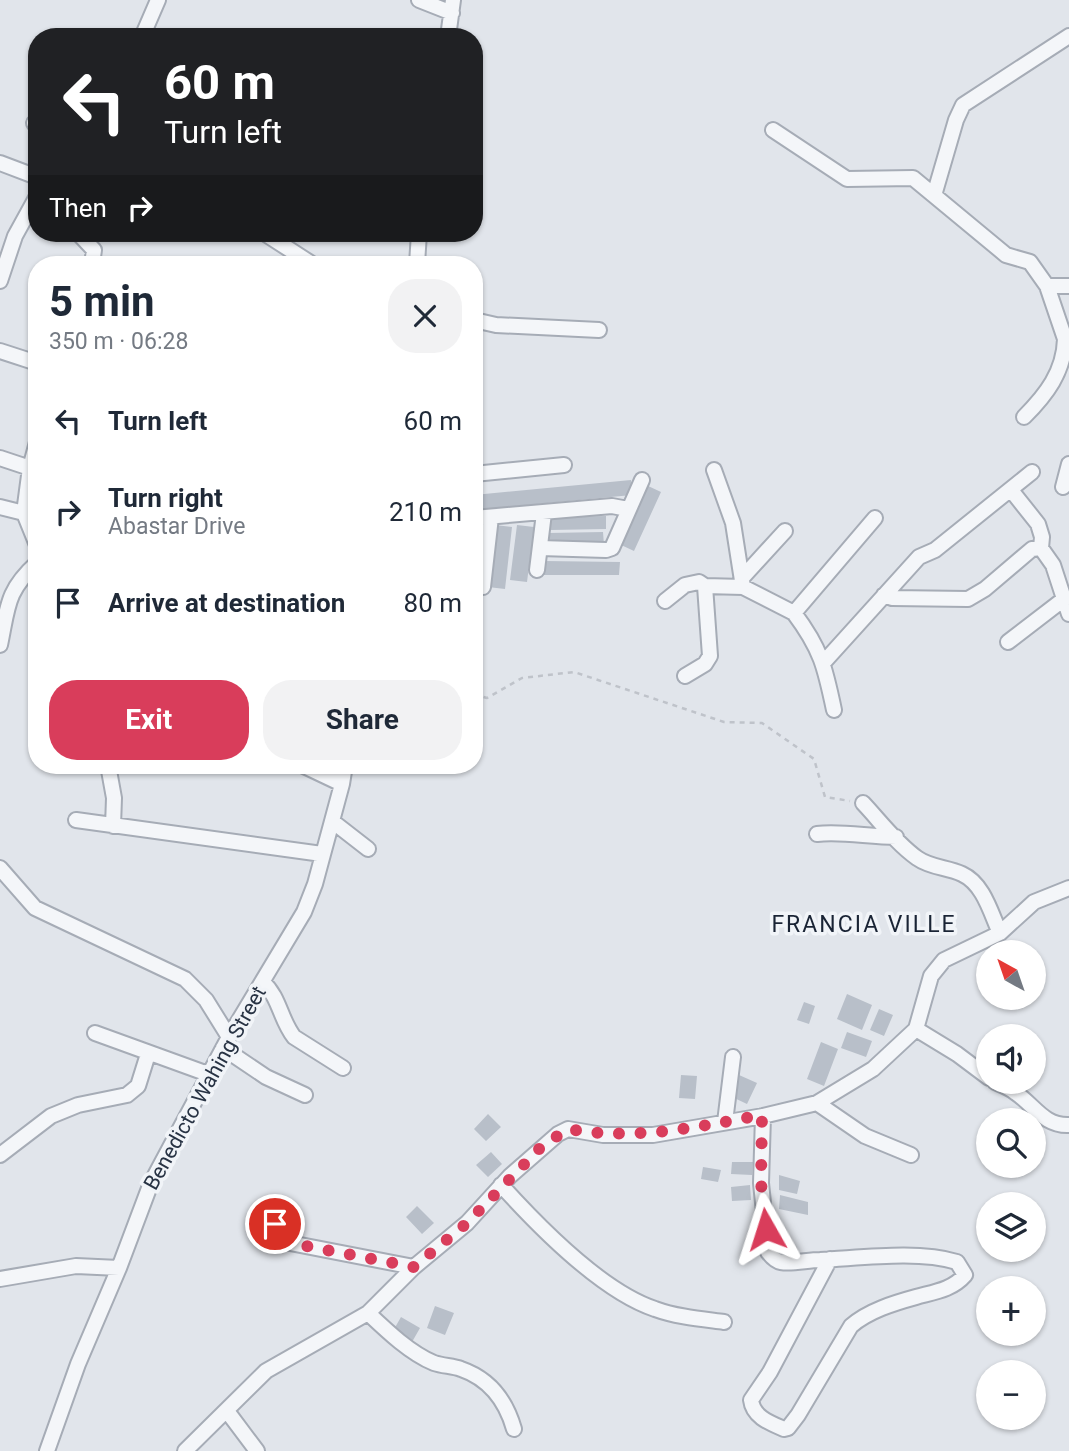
<!DOCTYPE html>
<html lang="en">
<head>
<meta charset="utf-8">
<style>
	body { margin:0; font-family:Roboto,sans-serif; background:#f2f2f3; color:#1f2937; height:100vh; display:flex; flex-direction:column; font-size:26px; white-space:nowrap }
	* { box-sizing:border-box; margin:0 }
	p { font-size:23px; color:#747a83 }
	.icon { flex:none; width:38px; height:38px; fill:none; stroke:currentColor; stroke-width:2; stroke-linecap:round; stroke-linejoin:round }
	.map { position:relative; flex:1; overflow:hidden }
	.details { position:absolute; left:28px; top:256px; width:455px; height:518px; display:flex; flex-direction:column; background:#fff; border-radius:28px; box-shadow:0 2px 5px #0004 }
	.details>* { flex:none }
	.guide { position:absolute; left:28px; top:28px; width:455px; height:214px; border-radius:28px; box-shadow:0 2px 5px #0004; background:#202124; color:#fff; overflow:hidden }
	.needle { width:46px; rotate:320deg }
	.fabs { position:absolute; left:976px; top:940px; display:grid; gap:14px }
	.fabs a { display:grid; place-items:center; width:70px; height:70px; border-radius:50%; background:#fff; box-shadow:0 2px 5px #0004; font-size:35px }
	.pin { position:absolute; display:grid; place-items:center; width:60px; height:60px; color:#fff; margin:-30px; border:4px solid #fff; border-radius:50%; box-shadow:0 2px 7px #0007 }
	.me { position:absolute; width:77px; margin:-38px; rotate:354deg; stroke-linejoin:round; filter:drop-shadow(0 0 5px #0008) }
	.turn { display:flex; align-items:center; gap:24px; height:147px; padding:0 21px; font-size:32px }
	.turn .icon { width:91px; height:91px; stroke-width:2.5 }
	.turn b { display:block; font-size:49px; line-height:60px }
	.then { display:flex; align-items:center; height:66px; padding:0 21px; background:#0003; gap:14px; font-size:26px }
	.round { display:grid; place-items:center; flex:none; width:74px; height:74px; border-radius:28px; background:#f2f2f3 }
	.summary { display:flex; align-items:center; justify-content:space-between; height:119px; padding:0 21px }
	h1 { font-size:42px; font-weight:700; line-height:52px }
	.primary-button { display:flex; gap:14px; margin-top:auto; padding:14px 21px }
	.primary-button a { flex:1; height:80px; border-radius:28px; background:#d93d5b; color:#fff; font-size:28px; font-weight:700; line-height:80px; text-align:center }
	.primary-button a+a { background:#f2f2f3; color:#1f2937 }
	ul { padding:0; list-style:none }
	li { display:flex; align-items:center; gap:21px; height:91px; padding:0 21px }
	li div { flex:1 }
	li b { display:block; font-size:26px }
	li em { font-style:normal }
	.map>svg:first-child { display:block }
	.building { fill:#b8bfc9 }
	.lines { fill:none; stroke-linecap:round; stroke-linejoin:round }
	.minor-casing { stroke:#a6acb6; stroke-width:18 }
	.path { stroke:#bfc3ca; stroke-width:2.5; stroke-dasharray:5 5; stroke-linecap:butt }
	.minor { stroke:#f4f6f9; stroke-width:14 }
	.route { stroke:#d93d5b; stroke-width:12; stroke-dasharray:0 21.6 }
	.labels { text-anchor:middle; stroke-width:7; stroke-linejoin:round; paint-order:stroke }
	.street-label { font-size:21px; fill:#283344; stroke:#f1f4f8 }
	.neighbourhood-label { font-size:23px; letter-spacing:2px; fill:#1a2435; stroke:#f1f4f8 }
</style>
</head>
<body>
<div class="map">
<svg width="1069" height="1451" viewBox="0 0 1069 1451">
	<rect width="100%" height="100%" fill="#e1e5eb"/>
	<!-- building -->
	<path class="building" d="M631,480L632,495L474,510V495Z
		M646,485L661,492L634,551L619,544Z
		M606,516V529L551,530V517Z
		M495,525L512,527L505,589L488,587Z
		M517,525L534,527L527,582L510,580Z
		M474,529L482,530L477,568H474Z
		M603,532L604,545L548,546V533Z
		M544,561L620,562L619,575H544Z
		M847,994L872,1005L862,1030L837,1019Z
		M804,1002L815,1006L809,1024L797,1020Z
		M879,1009L893,1015L884,1036L870,1030Z
		M847,1032L872,1041L866,1057L841,1048Z
		M821,1042L838,1049L824,1086L807,1079Z
		M681,1075L697,1076L695,1099L679,1098Z
		M739,1075L757,1083L747,1104L730,1096Z
		M488,1114L501,1127L486,1141L474,1129Z
		M491,1152L502,1164L488,1177L476,1165Z
		M732,1162H753L752,1175L731,1174Z
		M703,1167L721,1170L718,1182L701,1179Z
		M779,1175L800,1181L797,1194L779,1190Z
		M750,1185L751,1200L732,1201L731,1187Z
		M780,1195L808,1202V1215L779,1209Z
		M417,1206L434,1223L422,1234L406,1217Z
		M435,1306L454,1313L445,1335L427,1328Z
		M401,1317L420,1328L412,1342L393,1331Z"/>
	<g class="lines">
		<defs>
			<path id="minor" d="M419,0L452,13
				M142,37L158,0
				M448,37L453,0
				M34,123L37,127
				M773,130L847,179L913,178L936,197
				M0,163L37,177
				M78,233L94,250L92,264
				M264,233L312,264
				M417,264L419,233
				M0,281L15,236L37,196
				M1047,286H1069
				M474,320L496,325L599,330
				M0,351L37,363
				M1024,417C1046,395 1064,372 1065,339L1047,286L1030,262L1006,255L936,197L935,192L956,120L963,105L1069,36
				M37,442L30,468L24,513L37,545
				M0,458L30,468
				M714,470L733,523L743,587
				M474,474L564,465
				M1063,487L1069,464
				M1011,490L1038,524L1042,537L1041,548L1053,565L1069,614
				M0,507L24,513
				M474,518L612,506L628,509
				M540,548L606,550L612,548L642,480
				M537,570L544,513
				M742,578L785,531
				M483,587L491,517
				M884,595L892,598L968,599L985,589L1032,549L1041,548
				M665,601L685,585L699,582L705,586L743,587L794,613
				M1008,642L1064,599
				M0,645C8,607 6,591 37,563
				M824,662L919,557L935,550L1032,472
				M685,676L705,664L710,656L705,586
				M834,710C825,667 821,649 794,613L875,518
				M108,765L114,798L113,826
				M302,765L342,784
				M863,803C880,821 896,843 917,858C931,868 947,867 962,874C984,884 991,914 1000,933
				M76,820L322,854
				M332,821L368,849
				M817,834C842,831 869,837 896,837
				M0,868L35,908L185,979L206,1000L229,1037
				M263,982C280,998 280,1019 294,1037L343,1068
				M916,1029L957,1054L989,1078
				M95,1033L208,1074
				M223,1048L266,1077L305,1095
				M995,1082C1002,1085 1010,1088 1016,1093C1035,1106 1044,1126 1069,1125
				M817,1103L865,1136L911,1155
				M763,1116L761,1183L768,1252C771,1256 775,1261 781,1262C792,1264 808,1260 820,1260C861,1258 918,1250 957,1262L965,1275C952,1290 934,1292 916,1297C894,1303 868,1311 851,1326L798,1415L788,1428L784,1429C770,1423 753,1417 751,1400L770,1372L830,1259
				M725,1122L733,1057
				M0,1155L51,1116L78,1105L127,1095L138,1086L148,1054
				M501,1185C539,1227 601,1291 655,1309C677,1317 701,1319 724,1322
				M275,1224L282,1239L290,1243L414,1267
				M0,1279L76,1266L119,1268
				M368,1313C387,1331 410,1353 434,1363C443,1366 453,1366 461,1369C490,1379 506,1401 514,1429
				M227,1411L257,1451
				M47,1451L78,1364L119,1268L151,1183L229,1037L304,912L315,884L342,784L345,765
				M185,1451L266,1371L368,1313L414,1267L467,1223L510,1176L558,1134L568,1129L603,1135H653L763,1116L817,1103L873,1069L916,1029L931,976L944,960L1000,933L1034,902L1069,888"/>
		</defs>
		<!-- minor casing -->
		<use href="#minor" class="minor-casing"/>
		<!-- path -->
		<path class="path" d="M474,694L487,698L522,678L574,672L724,722L762,723L814,759L825,797L850,801"/>
		<!-- minor -->
		<use href="#minor" class="minor"/>
	</g>
	<g class="lines">
		<!-- route -->
		<path class="route" d="M275,1224L282,1239L290,1243L414,1267L467,1223L541,1147L568,1129C637,1141 695,1127 762,1115L761,1183L766,1229"/>
	</g>
	<g class="labels">
		<!-- street labels -->
		<g class="street-label">
			<text transform="translate(205 1088) rotate(-61)" y="7">Benedicto Wahing Street</text>
		</g>
		<!-- neighbourhood labels -->
		<g class="neighbourhood-label">
			<text x="864" y="932">FRANCIA VILLE</text>
		</g>
	</g>
</svg>
<div class="fabs">
<a><svg class="needle" viewBox="-14 -14 28 28"><path d="M0-13l5 13h-10z" fill="#e53935"/><path d="M0 13l5-13h-10z" fill="#747a83"/></svg></a>
<a><svg class="icon" aria-label="sound" viewBox="0 0 24 24"><path d="M4 9h4l5-4v14l-5-4H4zM17 9q2 3 0 6"/></svg></a>
<a><svg class="icon" aria-label="search" viewBox="0 0 24 24"><circle cx="10" cy="10" r="6"/><path d="M15 15l6 6"/></svg></a>
<a><svg class="icon" aria-label="layers" viewBox="0 0 24 24"><path d="M12 4l9 5-9 5-9-5zM3 14l9 5 9-5"/></svg></a>
<a>+</a>
<a>−</a>
</div>
<div class="pin" style="left:275px;top:1224px;background:#d93025"><svg class="icon" aria-label="arrive" viewBox="0 0 24 24"><path d="M6 21V4h12l-3 4 3 4H6"/></svg></div>
<svg class="me" style="left:766px;top:1229px" viewBox="-20 -20 40 40"><path d="M0-17L14 15 0 8-14 15z" fill="#d93d5b" stroke="#fff" stroke-width="4"/></svg>
<div class="guide">
<div class="turn"><svg class="icon" aria-label="left" viewBox="0 0 24 24"><path d="M17 20v-9H6M10 6l-5 5 5 5"/></svg><div><b>60 m</b>Turn left</div></div>
<div class="then">Then<svg class="icon" aria-label="right" viewBox="0 0 24 24"><path d="M7 20v-9h11M14 6l5 5-5 5"/></svg></div>
</div>
<section class="details">
<div class="summary"><div><h1>5 min</h1><p>350 m · 06:28</p></div><a class="round"><svg class="icon" aria-label="close" viewBox="0 0 24 24"><path d="M6 6l12 12M18 6L6 18"/></svg></a></div>
<ul>
<li><svg class="icon" aria-label="left" viewBox="0 0 24 24"><path d="M17 20v-9H6M10 6l-5 5 5 5"/></svg><div><b>Turn left</b></div><em>60 m</em></li>
<li><svg class="icon" aria-label="right" viewBox="0 0 24 24"><path d="M7 20v-9h11M14 6l5 5-5 5"/></svg><div><b>Turn right</b><p>Abastar Drive</p></div><em>210 m</em></li>
<li><svg class="icon" aria-label="arrive" viewBox="0 0 24 24"><path d="M6 21V4h12l-3 4 3 4H6"/></svg><div><b>Arrive at destination</b></div><em>80 m</em></li>
</ul>
<div class="primary-button"><a>Exit</a><a>Share</a></div>
</section>
</div>
</body>
</html>
